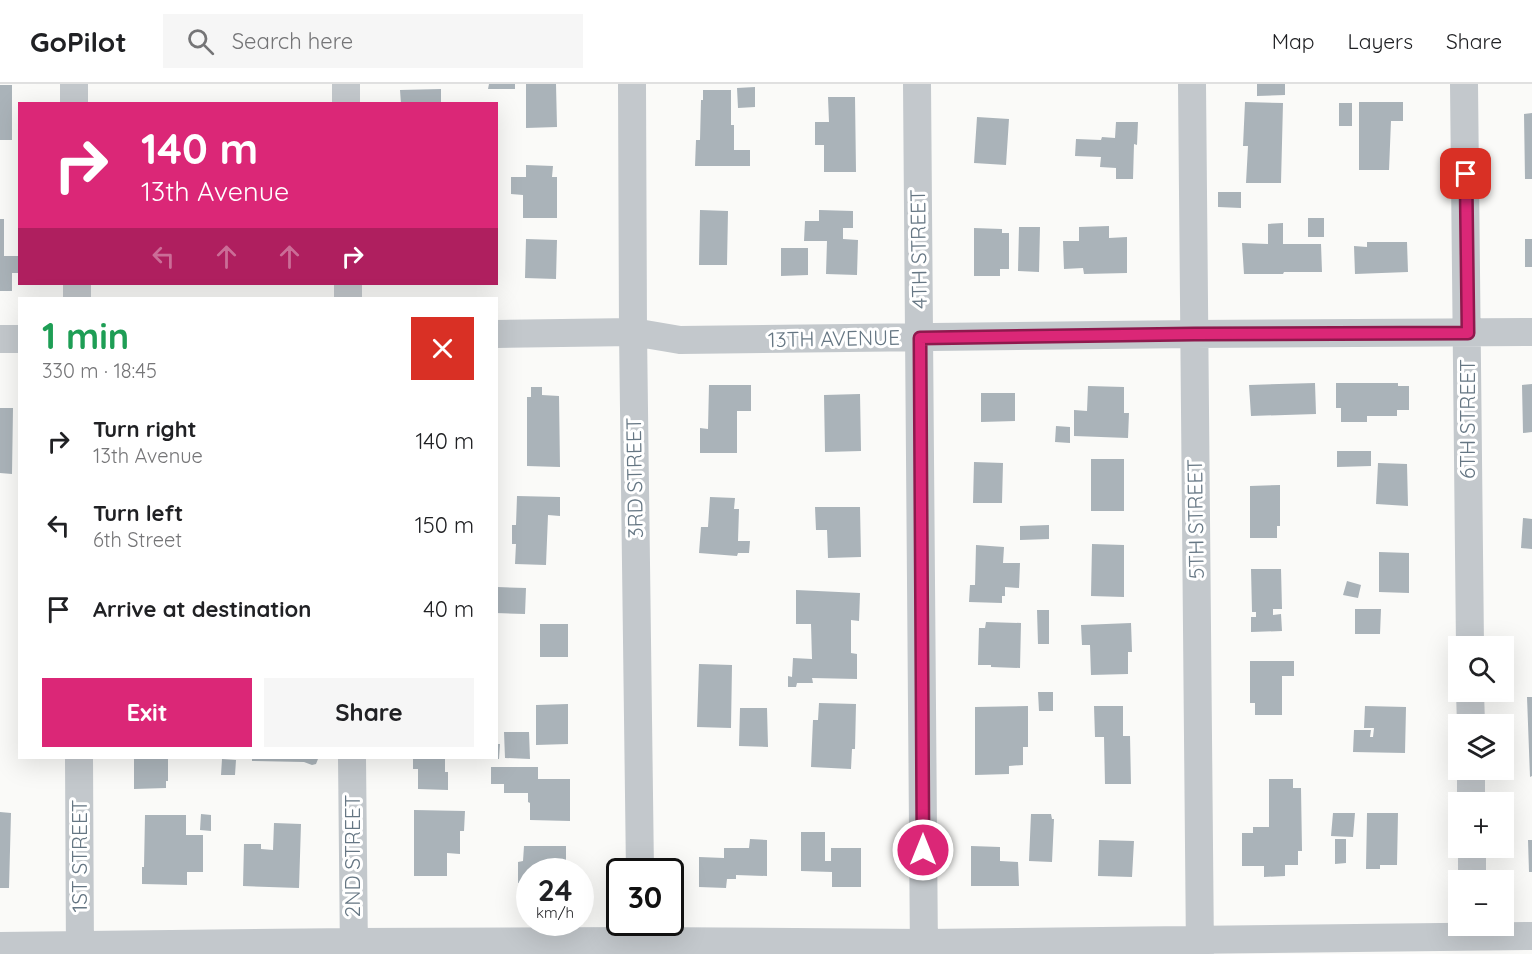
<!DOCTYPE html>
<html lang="en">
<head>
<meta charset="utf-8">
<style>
	body { margin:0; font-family:Quicksand,sans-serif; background:#f6f6f6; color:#202124; height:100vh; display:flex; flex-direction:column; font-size:22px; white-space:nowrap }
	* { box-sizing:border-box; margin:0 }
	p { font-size:20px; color:#757577 }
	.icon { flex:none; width:33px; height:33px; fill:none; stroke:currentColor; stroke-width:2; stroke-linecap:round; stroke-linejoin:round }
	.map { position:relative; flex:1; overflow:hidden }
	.drawer { position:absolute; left:18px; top:213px; width:480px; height:462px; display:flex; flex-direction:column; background:#fff; border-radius:0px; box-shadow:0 6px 24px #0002 }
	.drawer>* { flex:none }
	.banner { position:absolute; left:18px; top:18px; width:480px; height:183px; border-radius:0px; box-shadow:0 6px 24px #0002; background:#db2777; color:#fff; overflow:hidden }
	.controls { position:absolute; left:1448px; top:552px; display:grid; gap:12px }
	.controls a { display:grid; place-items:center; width:66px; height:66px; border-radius:0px; background:#fff; box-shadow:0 6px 24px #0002; font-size:30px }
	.speed { position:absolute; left:516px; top:774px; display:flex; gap:12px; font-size:30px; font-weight:700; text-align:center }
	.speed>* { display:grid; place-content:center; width:78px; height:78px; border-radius:50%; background:#fff; box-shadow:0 6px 24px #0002; line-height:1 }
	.speed small { font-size:15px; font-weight:400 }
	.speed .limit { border:3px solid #111; border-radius:9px; background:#fff; color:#111 }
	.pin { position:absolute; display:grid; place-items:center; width:51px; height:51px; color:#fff; margin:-26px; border-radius:12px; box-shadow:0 3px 9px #0006 }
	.me { position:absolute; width:66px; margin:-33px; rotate:0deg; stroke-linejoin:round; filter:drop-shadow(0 0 4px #0008) }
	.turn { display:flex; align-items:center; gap:21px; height:126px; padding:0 24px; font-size:27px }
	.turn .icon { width:78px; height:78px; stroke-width:2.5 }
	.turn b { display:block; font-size:42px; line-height:51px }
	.lanes { display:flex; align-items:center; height:57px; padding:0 24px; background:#0003; justify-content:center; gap:30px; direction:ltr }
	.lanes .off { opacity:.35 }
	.round { display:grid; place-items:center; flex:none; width:63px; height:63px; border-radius:0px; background:#f6f6f6 }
	.overview { display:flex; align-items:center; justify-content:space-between; height:102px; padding:0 24px }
	h1 { font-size:36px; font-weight:700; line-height:45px; color:#1e9e55 }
	.action { display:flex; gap:12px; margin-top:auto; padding:12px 24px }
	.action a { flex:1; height:69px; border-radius:0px; background:#db2777; color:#fff; font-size:24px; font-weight:700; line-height:69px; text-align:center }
	.action a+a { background:#f6f6f6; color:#202124 }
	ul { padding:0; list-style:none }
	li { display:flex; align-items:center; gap:18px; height:84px; padding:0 24px }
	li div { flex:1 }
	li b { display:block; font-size:22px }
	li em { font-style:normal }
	header { display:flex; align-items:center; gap:36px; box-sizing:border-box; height:84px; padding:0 30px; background:#fff; border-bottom:2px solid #e0e0e0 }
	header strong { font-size:28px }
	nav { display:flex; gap:33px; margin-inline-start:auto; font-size:21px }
	.search { width:420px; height:54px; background:#f6f6f6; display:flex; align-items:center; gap:15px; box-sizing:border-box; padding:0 21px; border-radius:0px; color:#757577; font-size:22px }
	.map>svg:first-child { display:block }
	.building { fill:#aab3b9 }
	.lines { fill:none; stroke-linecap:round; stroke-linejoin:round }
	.street { stroke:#c3c8cc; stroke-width:28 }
	.route-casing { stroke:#8e194d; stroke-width:15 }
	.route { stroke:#db2777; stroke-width:10 }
	.labels { text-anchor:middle; stroke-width:6; stroke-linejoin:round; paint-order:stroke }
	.street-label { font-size:21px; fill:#657683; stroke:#fff }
</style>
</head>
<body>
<header>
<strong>GoPilot</strong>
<div class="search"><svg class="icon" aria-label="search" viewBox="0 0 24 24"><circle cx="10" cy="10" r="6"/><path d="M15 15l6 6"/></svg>Search here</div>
<nav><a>Map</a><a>Layers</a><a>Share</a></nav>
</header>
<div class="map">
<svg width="1532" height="870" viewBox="0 0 1532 870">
	<rect width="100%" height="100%" fill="#fafaf8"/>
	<!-- building -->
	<path class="building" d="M489,0H515V5H488Z
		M526,0H556L557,43L526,44Z
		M1257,0H1285V11L1257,12Z
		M0,1H12V56H0Z
		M755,3V23L738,24L737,4Z
		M441,5V20H401L400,6Z
		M703,6H731V41H734V66H750V82H695L696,56H700L701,16H703Z
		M828,13H855L856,88H824V61H815V38H829Z
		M1245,18L1283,19L1281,99H1246L1248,62H1243Z
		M1359,18H1403V37H1391L1389,86H1359Z
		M1339,19H1352V42H1339Z
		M1532,29V95H1525L1524,30Z
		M977,33L1009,35L1006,81L974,79Z
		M1116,38H1138L1137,61L1134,60L1133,95H1116V84L1100,83L1101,73L1075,72L1076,55L1101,56L1102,53L1115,54Z
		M526,81L553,82L552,93H557V134H523V111L511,110V93H526Z
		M1218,108H1241V124L1218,123Z
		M700,126L728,127L727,181H699Z
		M819,126L853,127V144H843V155L858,156L857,191L826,190L827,157H804L805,137H819Z
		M1308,134H1324V153H1308Z
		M0,135H4V172H20V189H12V207H0Z
		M1283,139V160H1321L1322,188H1284L1283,190H1244L1242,159L1268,160V140Z
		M1109,142V154L1127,153V189L1084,190L1083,184L1064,185L1063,157H1079V143Z
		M1019,143H1040L1039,188L1018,187Z
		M974,144L1002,145V149H1009V185H1000V192H974Z
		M526,155L557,156L556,195L525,194Z
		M1525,155H1532V183H1525Z
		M1367,158H1407L1408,188L1355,190L1354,162L1367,163Z
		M781,164H808V191L781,192Z
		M1315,299L1316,330L1251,332L1249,301Z
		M1336,299H1398V302H1409V326H1397V332H1367V338H1341V324H1336Z
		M1532,300V348L1523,349L1522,301Z
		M709,301H751V327H737V369H700V344L708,345Z
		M1088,302L1124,303V329H1129L1128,354L1074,352V326L1087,327Z
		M531,303H542V311L559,312L560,383L527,382V313H531Z
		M981,309H1015V337L981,338Z
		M860,310L861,367L825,368L824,311Z
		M0,324H13L12,390L0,389Z
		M1056,342L1070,343V359L1055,358Z
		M1337,367H1371V382L1337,383Z
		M1091,375H1124V427H1091Z
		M974,378L1003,379L1002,419H973Z
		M1378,379L1407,380L1408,422L1376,420Z
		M1280,401V442H1277V454H1250V402Z
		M517,412L560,413V432L548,431L546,481L515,480L516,460H512V441H516Z
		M710,413L735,414L734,425H739L738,457H750L749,469H738L737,472L699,469L701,443H708Z
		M815,423H860L861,473L828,474L827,446H816Z
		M1523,434L1532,435V465L1521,464Z
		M1049,441V455L1020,456V442Z
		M1092,460L1124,461V513L1091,512Z
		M976,461L1004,463L1003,479H1020L1019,504L1005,503V512H1002V519L969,518L970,501H975Z
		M1379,468L1409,469V509L1379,508Z
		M1251,485H1281L1282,525H1273V531L1281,530L1282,547L1251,548V533H1256V528H1252Z
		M1347,497L1361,501L1358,514L1343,511Z
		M497,503L526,504L525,530L496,529Z
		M796,506L860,509L859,537L851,536V569L857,570V595L812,594L813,599H797L796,603H788V592L792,593L793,574L812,575L811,540H796Z
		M1355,525H1381L1380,550H1355Z
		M1037,526H1049V560H1038Z
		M986,538L1021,539L1020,584L991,583V581H978L979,544H985Z
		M1131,539L1132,568H1128V590L1091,591L1090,561H1082L1081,541Z
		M540,540H568V573H540Z
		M1250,577H1294V592H1282V631H1255V619H1250Z
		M699,580L732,581L731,644L697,643Z
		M1038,608H1053V627H1039Z
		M1527,613H1532V692L1530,693Z
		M819,619L856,620L855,665H852L851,685L811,683L813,636H818Z
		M568,620V660L536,661V621Z
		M1028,622V663H1023V681L1009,682V690L975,691V623Z
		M1094,622H1123V652H1130L1131,700H1105L1104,653H1095Z
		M1365,622L1406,623L1405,669L1353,668L1354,646H1371L1370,653H1373L1374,644H1364Z
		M740,624H767L768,663L739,662Z
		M504,648H529L530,675L505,674Z
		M496,660H500L499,675H496Z
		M134,674H168V697H166V704L134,705Z
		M252,674H318V675L316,680L312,681L304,678L252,677Z
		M413,674H445V688H448V706L418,705V685H413Z
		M222,675L236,676L235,691H221Z
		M491,683H538V695H570V737L530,736V719L528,718V709H504V700H491Z
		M1269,695H1293V704H1301L1302,767H1298V781H1285V792L1264,793V782H1242V749H1253V743H1269Z
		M414,726L465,727L464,747H460V770L447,769V792H414Z
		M0,728L11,729L9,804H0Z
		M1333,729H1355L1353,753L1331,752Z
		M1367,729H1398L1397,781H1380V785H1366Z
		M201,730L211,731V747L200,746Z
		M1031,730H1051L1052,735H1054L1052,778L1029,777Z
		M145,731H186V751H203V788H187V801L142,800V783H144Z
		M274,739L301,740L299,804L243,802L244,760H261V765L273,766Z
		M801,748H825V777H831V764H861V803H832V788L801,787Z
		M750,755L767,756V792L736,791V795H727L726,804L699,803V773L724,774V764H749Z
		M1335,755H1346V779L1335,780Z
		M1099,756L1134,757L1132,793L1098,792Z
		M1528,756H1532V788H1529Z
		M524,762H566V784H572V788H530V799H518V778L523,777Z
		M971,762L1000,763V777L1018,778L1019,802H971Z"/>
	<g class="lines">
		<!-- street -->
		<path class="street" d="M74,0V20
			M346,0V20
			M632,0L633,248L640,788
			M917,0L924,870
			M1192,0L1200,870
			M1464,0L1470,562
			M77,200V214
			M348,200V214
			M496,250L633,248L680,256L1194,250L1532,248
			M0,255H20
			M1470,608L1471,640
			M79,674L80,870
			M352,674L354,870
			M1471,686V718
			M1472,764V796
			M0,862L353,858L641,857L924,859L1532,852"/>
	</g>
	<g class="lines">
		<defs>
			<path id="route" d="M923,766L920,254L1194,250L1468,249L1466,90"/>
		</defs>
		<!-- route casing -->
		<use href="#route" class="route-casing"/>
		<!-- route -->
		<use href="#route" class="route"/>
	</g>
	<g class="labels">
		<!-- street labels -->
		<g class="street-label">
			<text transform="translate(919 165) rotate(-91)" y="7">4TH STREET</text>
			<text transform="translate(834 255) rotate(-1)" y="7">13TH AVENUE</text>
			<text transform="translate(1468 335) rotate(-90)" y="7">6TH STREET</text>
			<text transform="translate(635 394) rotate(-91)" y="7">3RD STREET</text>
			<text transform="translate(1196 435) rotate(-91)" y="7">5TH STREET</text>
			<text transform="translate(80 772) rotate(-90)" y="7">1ST STREET</text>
			<text transform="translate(353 772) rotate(-90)" y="7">2ND STREET</text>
		</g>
	</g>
</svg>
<div class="controls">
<a><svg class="icon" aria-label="search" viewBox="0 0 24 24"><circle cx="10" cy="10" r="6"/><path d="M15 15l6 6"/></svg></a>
<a><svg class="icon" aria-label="layers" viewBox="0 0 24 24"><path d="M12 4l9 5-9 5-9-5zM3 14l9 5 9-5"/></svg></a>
<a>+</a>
<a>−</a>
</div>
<div class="speed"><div>24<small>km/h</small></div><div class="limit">30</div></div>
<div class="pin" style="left:1466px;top:90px;background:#d93025"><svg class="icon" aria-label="arrive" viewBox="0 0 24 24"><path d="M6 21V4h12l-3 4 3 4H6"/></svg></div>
<svg class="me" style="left:923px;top:766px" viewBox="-20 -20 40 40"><circle r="17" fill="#db2777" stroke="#fff" stroke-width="3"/><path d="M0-11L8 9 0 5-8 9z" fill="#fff"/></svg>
<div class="banner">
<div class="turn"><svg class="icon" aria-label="right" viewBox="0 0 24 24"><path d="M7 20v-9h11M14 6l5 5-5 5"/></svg><div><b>140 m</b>13th Avenue</div></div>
<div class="lanes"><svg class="icon off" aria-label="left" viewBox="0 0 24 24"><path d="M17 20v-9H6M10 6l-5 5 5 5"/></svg><svg class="icon off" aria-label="ahead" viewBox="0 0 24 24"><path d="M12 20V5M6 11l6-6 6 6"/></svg><svg class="icon off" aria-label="ahead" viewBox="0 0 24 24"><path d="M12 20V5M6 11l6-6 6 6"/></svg><svg class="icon" aria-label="right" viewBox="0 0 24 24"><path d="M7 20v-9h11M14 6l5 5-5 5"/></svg></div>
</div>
<section class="drawer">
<div class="overview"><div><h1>1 min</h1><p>330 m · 18:45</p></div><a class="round" style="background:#d93025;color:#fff"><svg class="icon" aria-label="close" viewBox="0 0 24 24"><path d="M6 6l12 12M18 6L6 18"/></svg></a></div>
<ul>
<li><svg class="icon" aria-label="right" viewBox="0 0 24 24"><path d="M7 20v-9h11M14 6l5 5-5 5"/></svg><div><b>Turn right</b><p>13th Avenue</p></div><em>140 m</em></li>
<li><svg class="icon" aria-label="left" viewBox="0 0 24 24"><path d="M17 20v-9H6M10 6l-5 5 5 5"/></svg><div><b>Turn left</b><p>6th Street</p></div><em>150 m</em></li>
<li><svg class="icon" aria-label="arrive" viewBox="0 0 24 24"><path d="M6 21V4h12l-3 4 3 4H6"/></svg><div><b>Arrive at destination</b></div><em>40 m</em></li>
</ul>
<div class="action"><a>Exit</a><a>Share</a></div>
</section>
</div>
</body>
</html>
